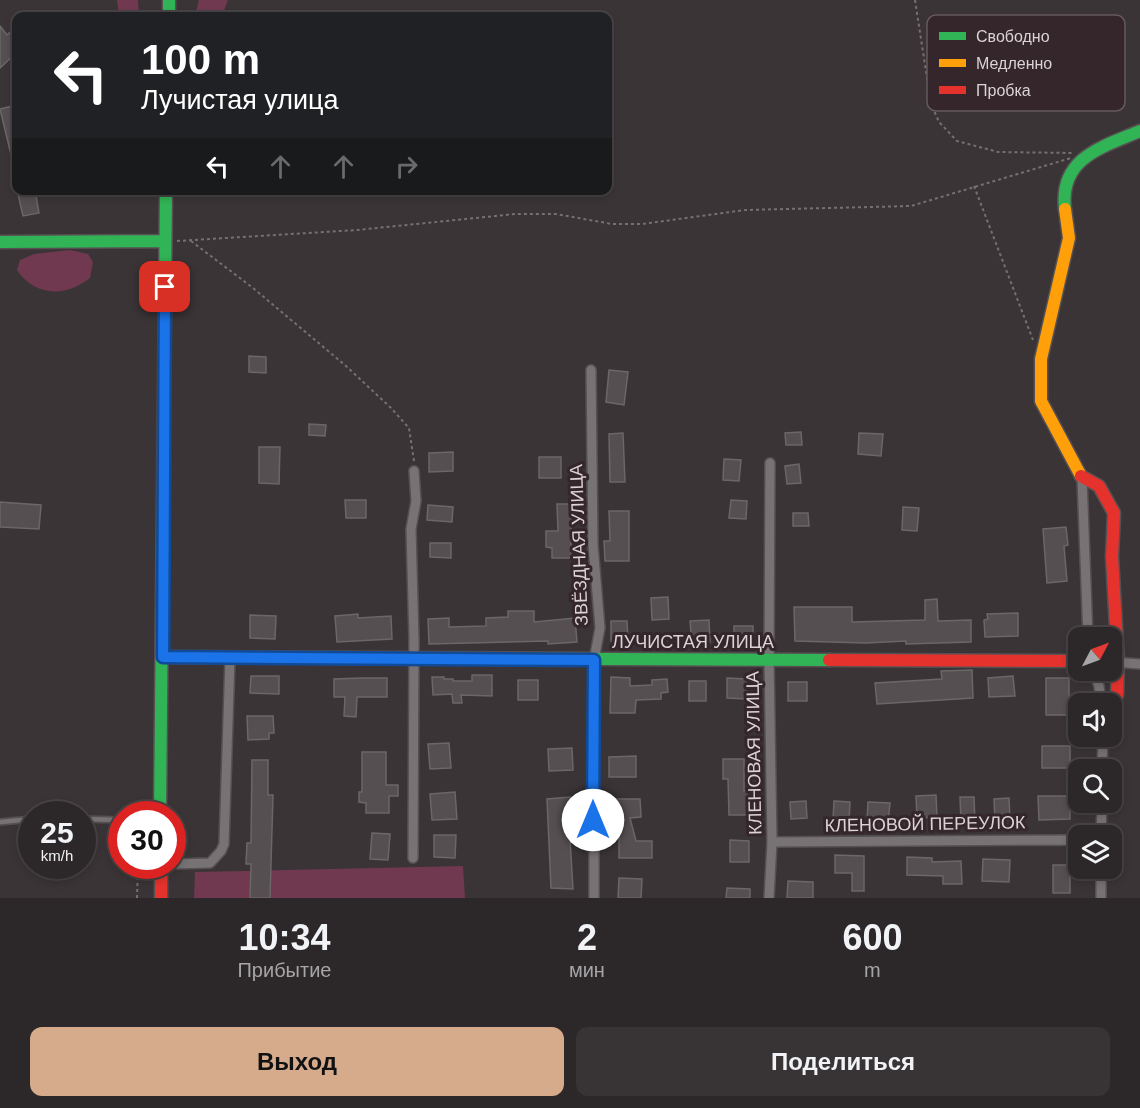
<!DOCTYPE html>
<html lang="ru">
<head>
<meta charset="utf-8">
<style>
	body { margin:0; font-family:Helvetica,sans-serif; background:#383334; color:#f1f3f6; height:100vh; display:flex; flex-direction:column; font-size:22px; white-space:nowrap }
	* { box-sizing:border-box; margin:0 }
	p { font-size:20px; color:#a6a5a8 }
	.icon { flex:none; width:33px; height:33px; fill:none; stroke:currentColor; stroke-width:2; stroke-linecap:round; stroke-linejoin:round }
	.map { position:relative; height:898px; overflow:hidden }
	.details { display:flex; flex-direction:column; background:#2c2728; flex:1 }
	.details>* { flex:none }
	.top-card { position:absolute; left:12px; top:12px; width:600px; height:183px; border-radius:12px; box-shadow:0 3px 9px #0003,0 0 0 2px #484445; background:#202124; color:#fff; overflow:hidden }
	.needle { width:39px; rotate:49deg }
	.tools { position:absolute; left:1068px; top:627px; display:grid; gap:12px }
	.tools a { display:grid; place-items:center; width:54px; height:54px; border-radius:12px; background:#2c2728; box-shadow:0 3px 9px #0003,0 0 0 2px #484445; font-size:30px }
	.speed { position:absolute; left:18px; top:801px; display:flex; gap:12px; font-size:30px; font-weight:700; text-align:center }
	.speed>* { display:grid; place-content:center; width:78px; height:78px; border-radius:50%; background:#2c2728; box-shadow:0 3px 9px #0003,0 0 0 2px #484445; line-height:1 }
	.speed small { font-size:15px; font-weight:400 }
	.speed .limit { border:9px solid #d22; background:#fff; color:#111 }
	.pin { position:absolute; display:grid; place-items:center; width:51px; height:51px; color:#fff; margin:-26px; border-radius:12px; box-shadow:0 3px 9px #0006 }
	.me { position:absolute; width:66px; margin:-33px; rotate:0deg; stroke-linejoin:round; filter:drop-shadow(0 0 4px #0008) }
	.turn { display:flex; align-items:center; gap:21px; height:126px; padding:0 30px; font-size:27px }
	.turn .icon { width:78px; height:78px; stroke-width:2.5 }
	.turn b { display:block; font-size:42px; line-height:51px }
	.lanes { display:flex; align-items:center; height:57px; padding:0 30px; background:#0003; justify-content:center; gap:30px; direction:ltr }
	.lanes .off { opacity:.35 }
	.eta { display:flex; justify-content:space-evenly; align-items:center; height:102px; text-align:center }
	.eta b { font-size:36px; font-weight:600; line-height:42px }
	.button { display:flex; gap:12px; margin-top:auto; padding:12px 30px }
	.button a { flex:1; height:69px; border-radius:12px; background:#d6ab8b; color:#111; font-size:24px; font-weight:600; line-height:69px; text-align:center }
	.button a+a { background:#383334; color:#f1f3f6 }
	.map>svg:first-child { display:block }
	.green { fill:#703950 }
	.building { fill:#554f51; stroke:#6c6668; stroke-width:1.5 }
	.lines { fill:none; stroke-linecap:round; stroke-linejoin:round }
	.lane-casing { stroke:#565053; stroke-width:8 }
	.street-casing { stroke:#565053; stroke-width:12 }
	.fast-casing { stroke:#565053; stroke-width:15 }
	.slow-casing { stroke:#565053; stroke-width:15 }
	.jam-casing { stroke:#565053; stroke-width:15 }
	.path { stroke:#767072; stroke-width:2; stroke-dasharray:3 3; stroke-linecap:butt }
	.lane { stroke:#777274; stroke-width:4.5 }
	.street { stroke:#777274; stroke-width:9 }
	.fast { stroke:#30b455; stroke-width:12 }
	.slow { stroke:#ff9f0a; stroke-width:12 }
	.jam { stroke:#e5322d; stroke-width:12 }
	.route-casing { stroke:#114b97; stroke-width:15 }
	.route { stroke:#1a73e8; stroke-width:10 }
	.labels { text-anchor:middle; stroke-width:6; stroke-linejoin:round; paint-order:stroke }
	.street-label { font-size:18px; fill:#dcd3d6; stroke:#34262b }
	.key { fill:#34262b; stroke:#665a5e; stroke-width:1.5 }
	.key-label { font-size:16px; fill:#dcd3d6 }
</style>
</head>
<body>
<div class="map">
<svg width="1140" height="898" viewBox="0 0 1140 898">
	<rect width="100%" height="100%" fill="#3a3436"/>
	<!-- green -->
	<path class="green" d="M117,0H138L139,16H119Z
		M199,0H228L222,16H195Z
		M70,250L88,254L93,262L90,278C66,297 35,297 17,270L20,260L34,254Z
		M463,866L465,898H194L195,872Z"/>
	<!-- building -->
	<path class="building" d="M0,26L7,35L16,27V53L0,68Z
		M16,105V163H13L0,109Z
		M17,190H35L39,213L23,216Z
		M249,356L266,357V373L249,372Z
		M609,370L628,372L624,405L606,402Z
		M309,424L326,425L325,436L309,435Z
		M801,432L802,445H786L785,433Z
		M623,433L625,482H610L609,434Z
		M859,433L883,434L881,456L858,454Z
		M259,447H280L279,484L259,483Z
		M453,452V471L429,472V453Z
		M539,457H561V478H539Z
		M724,459L741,460L739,481L723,480Z
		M799,464L801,483L787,484L785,466Z
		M345,500H366V518H346Z
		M731,500L747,501L746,519L729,518Z
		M0,502L41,505L39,529L0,527Z
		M557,504H576V522H571V558H552V548L546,547V531H558Z
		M428,505L453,507L452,522L427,520Z
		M903,507L919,508L917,531L902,530Z
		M609,511H629V561H605L604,541H610Z
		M793,513H808L809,526H793Z
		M1066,527L1068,545L1064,546L1067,581L1047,583L1043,529Z
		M430,543H451V558L430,557Z
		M668,597L669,619L652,620L651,598Z
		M937,599L938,621L971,620V642L906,644V641L866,643L795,641L794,607H852V622L925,620V600Z
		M508,611H534V622L575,618L577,642L548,644V641L429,644L428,619L449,618V627L486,626V618L508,617Z
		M1018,613V636L985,637L984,620L988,619L987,614Z
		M358,614V618L391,616L392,639L337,642L335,616Z
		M250,615L276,616L275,639L250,638Z
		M709,620L710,642L692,643L690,621Z
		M611,621H627L628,640L611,641Z
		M734,626H753V644H734Z
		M972,670L973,698L877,704L875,683L942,679L941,671Z
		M472,675H492V696L461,695L462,703H453L452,694L433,695L432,677H444V679H453V681H472Z
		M251,676H279V694L250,693Z
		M1013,676L1015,696L989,697L988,678Z
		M611,677L630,678V686L652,685V680L667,679L668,692L661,693V699L636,700L635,713H610Z
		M362,678H387V697H357L356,717L344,716L345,697H334V679Z
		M727,678L747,679L746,699L727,698Z
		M1046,678H1069V715H1046Z
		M518,680H538V700H518Z
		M689,681H706V701H689Z
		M788,682H807V701H788Z
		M247,716H273L274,733H269V739L248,740Z
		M449,743L451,768L430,769L428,744Z
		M1042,746H1070V768H1042Z
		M572,748L573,770L549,771L548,749Z
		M362,752H386V785H398V796H389V813H366V803L359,802V792H362Z
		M636,756V777H609V757Z
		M723,759H744V791H747L748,815H729L728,779H723Z
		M252,760H268V795H273L270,898H250L251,864H246L247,843H251Z
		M455,792L457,819L432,820L430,794Z
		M936,795L937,817L917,818L916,796Z
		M1038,796H1070V819L1039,820Z
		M570,797L572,822H569L573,889L551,888L547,799Z
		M960,797H974L975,822H961Z
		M1009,798L1010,820L995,821L994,799Z
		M615,799H640L641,817L630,818L636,841H652V858H619V818H615Z
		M806,801L807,818L791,819L790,802Z
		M834,801L850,802L849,821L833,820Z
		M868,802L890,803L888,823L867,821Z
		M372,833L390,834L388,860L370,859Z
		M434,835H456L455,858L434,857Z
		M730,840L749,841V862H730Z
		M835,855L864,856V891H852V873H835Z
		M907,857L932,858V862L961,861L962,884H943V876L907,875Z
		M983,859L1010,860L1009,882L982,881Z
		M1053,865H1070V893H1053Z
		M619,878L642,879L641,898H618Z
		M788,881L813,882V898H787Z
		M727,888L750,889V898H726Z"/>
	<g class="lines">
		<defs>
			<path id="lane" d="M82,819L122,820
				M0,822L32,819"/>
			<path id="street" d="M591,370L593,545L600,628L594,660V898
				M1082,478L1088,638
				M1112,662L1140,664
				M1093,670L1099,686L1101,704
				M1102,770L1103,736
				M1101,836L1102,802
				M772,842L1070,840L1078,844
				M413,858L414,640L411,529L416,501L414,471
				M172,864L210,863L221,851L224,844L230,658
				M1101,868V898
				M769,898L772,842L769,660L770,463"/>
			<path id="fast" d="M169,0V16
				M1065,209C1059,158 1102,147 1140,131
				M0,242L165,241
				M399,658L829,660
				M160,814L166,190"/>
			<path id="slow" d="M1065,209L1069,238L1041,359V401L1081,476
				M163,657L399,658"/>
			<path id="jam" d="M1081,476L1099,486L1114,513L1112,557L1118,662L1117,695L1112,706
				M829,660L1078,661
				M161,866V898"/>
		</defs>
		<!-- lane casing -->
		<use href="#lane" class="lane-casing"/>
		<!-- street casing -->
		<use href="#street" class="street-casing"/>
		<!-- fast casing -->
		<use href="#fast" class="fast-casing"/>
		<!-- slow casing -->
		<use href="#slow" class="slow-casing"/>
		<!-- jam casing -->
		<use href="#jam" class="jam-casing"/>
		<!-- path -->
		<path class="path" d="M915,0L931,104L939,122L957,141L998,152L1073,153
			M974,186L1033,340
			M177,241L357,230L515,214H556L612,224H642L745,210L911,206L1071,158
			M191,241L253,288L346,366L391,408L409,428L414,461
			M137,898L138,866"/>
		<!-- lane -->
		<use href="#lane" class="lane"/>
		<!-- street -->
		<use href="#street" class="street"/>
		<!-- fast -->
		<use href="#fast" class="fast"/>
		<!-- slow -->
		<use href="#slow" class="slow"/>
		<!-- jam -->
		<use href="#jam" class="jam"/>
	</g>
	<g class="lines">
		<defs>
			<path id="route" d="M165,287L163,657L594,660L593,820"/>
		</defs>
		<!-- route casing -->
		<use href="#route" class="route-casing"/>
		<!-- route -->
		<use href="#route" class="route"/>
	</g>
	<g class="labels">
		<!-- street labels -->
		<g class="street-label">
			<text transform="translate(579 545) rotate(-92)" y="6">ЗВЁЗДНАЯ УЛИЦА</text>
			<text x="693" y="648">ЛУЧИСТАЯ УЛИЦА</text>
			<text transform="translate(754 753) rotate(-91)" y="6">КЛЕНОВАЯ УЛИЦА</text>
			<text transform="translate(925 824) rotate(-1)" y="6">КЛЕНОВОЙ ПЕРЕУЛОК</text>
		</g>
	</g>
	<!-- legend -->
	<rect x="927" y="15" width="198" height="96" rx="9" class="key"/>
	<rect x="939" y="32" width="27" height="8" fill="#30b455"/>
	<rect x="939" y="59" width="27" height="8" fill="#ff9f0a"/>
	<rect x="939" y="86" width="27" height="8" fill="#e5322d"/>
	<g class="key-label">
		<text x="976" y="42">Свободно</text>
		<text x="976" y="69">Медленно</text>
		<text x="976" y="96">Пробка</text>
	</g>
</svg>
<div class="tools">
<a><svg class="needle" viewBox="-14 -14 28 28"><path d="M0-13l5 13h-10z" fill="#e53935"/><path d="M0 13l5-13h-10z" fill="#a6a5a8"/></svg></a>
<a><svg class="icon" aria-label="sound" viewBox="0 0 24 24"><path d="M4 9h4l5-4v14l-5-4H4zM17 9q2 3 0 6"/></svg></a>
<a><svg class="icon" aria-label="search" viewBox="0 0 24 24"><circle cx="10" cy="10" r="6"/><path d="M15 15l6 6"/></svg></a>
<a><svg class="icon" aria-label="layers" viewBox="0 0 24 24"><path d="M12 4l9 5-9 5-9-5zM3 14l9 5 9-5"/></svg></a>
</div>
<div class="speed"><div>25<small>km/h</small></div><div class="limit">30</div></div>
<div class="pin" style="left:165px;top:287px;background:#d93025"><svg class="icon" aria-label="arrive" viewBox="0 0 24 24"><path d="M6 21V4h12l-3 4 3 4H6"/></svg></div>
<svg class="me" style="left:593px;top:820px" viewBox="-20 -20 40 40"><circle r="19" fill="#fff"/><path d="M0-13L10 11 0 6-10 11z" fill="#1a73e8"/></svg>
<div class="top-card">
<div class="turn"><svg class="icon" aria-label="left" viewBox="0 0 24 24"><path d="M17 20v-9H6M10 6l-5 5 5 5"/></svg><div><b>100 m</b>Лучистая улица</div></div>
<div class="lanes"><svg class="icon" aria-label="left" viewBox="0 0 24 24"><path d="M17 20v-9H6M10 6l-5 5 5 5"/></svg><svg class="icon off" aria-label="ahead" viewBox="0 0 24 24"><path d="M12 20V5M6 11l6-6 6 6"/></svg><svg class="icon off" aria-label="ahead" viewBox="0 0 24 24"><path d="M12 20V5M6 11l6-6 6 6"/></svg><svg class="icon off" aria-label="right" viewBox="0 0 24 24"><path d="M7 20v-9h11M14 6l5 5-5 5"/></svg></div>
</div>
</div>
<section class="details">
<div class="eta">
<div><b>10:34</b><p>Прибытие</p></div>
<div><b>2</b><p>мин</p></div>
<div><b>600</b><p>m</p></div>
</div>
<div class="button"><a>Выход</a><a>Поделиться</a></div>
</section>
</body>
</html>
